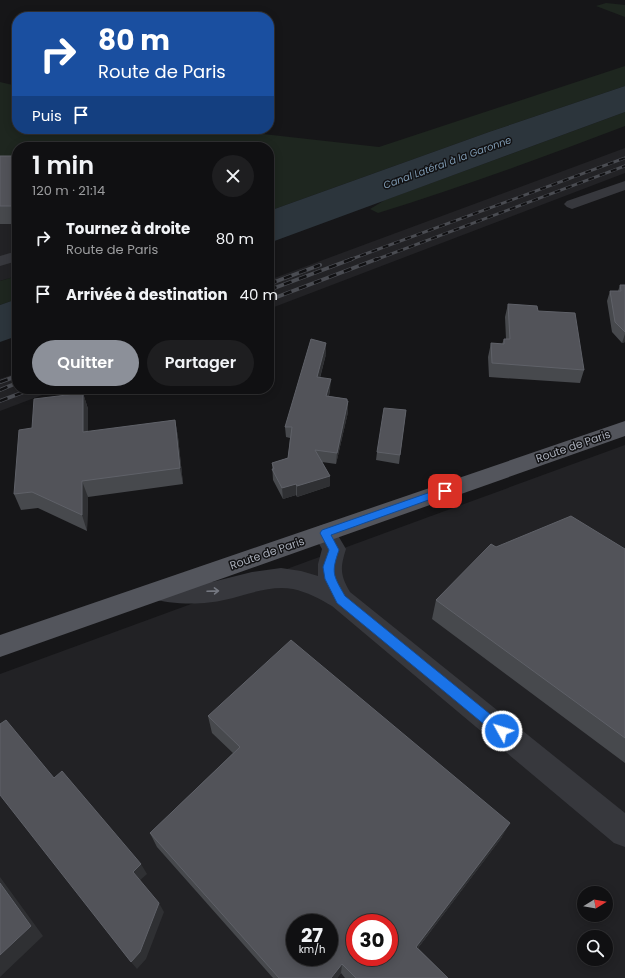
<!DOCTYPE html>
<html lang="fr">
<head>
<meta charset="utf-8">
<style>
	body { margin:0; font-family:Poppins,sans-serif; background:#1e1e20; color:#f1f3f6; height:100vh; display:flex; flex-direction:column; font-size:15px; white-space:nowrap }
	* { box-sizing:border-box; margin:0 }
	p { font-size:13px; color:#9c9d9f }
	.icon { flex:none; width:22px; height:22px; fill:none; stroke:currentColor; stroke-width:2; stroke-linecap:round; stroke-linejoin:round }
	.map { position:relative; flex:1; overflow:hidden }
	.side { position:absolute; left:12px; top:142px; width:262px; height:252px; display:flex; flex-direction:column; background:#101012; border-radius:16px; box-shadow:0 2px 10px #0003,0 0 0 1px #303032 }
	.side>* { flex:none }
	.top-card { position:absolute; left:12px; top:12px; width:262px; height:122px; border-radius:16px; box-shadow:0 2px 10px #0003,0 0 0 1px #303032; background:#1a4fa0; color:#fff; overflow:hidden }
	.needle { width:26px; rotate:79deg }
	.controls { position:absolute; left:577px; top:886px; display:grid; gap:8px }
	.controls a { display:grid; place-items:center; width:36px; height:36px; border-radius:50%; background:#101012; box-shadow:0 2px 10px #0003,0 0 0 1px #303032; font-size:20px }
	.speed { position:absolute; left:286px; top:914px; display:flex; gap:8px; font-size:20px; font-weight:700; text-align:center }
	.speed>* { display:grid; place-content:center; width:52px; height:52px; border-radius:50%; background:#101012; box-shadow:0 2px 10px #0003,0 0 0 1px #303032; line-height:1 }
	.speed small { font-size:10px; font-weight:400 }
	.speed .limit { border:6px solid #d22; background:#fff; color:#111 }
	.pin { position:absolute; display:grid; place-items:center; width:34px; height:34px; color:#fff; margin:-17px; border-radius:8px; box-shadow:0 2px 6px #0006 }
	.me { position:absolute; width:44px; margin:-22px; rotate:309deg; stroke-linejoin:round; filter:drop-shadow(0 0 3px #0008) }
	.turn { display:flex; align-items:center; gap:14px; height:84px; padding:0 20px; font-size:18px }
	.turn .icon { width:52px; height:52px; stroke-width:2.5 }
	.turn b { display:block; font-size:28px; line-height:34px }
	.then { display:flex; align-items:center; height:38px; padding:0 20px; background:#0003; gap:8px; font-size:15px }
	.round { display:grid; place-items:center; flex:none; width:42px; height:42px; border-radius:21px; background:#1e1e20 }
	.summary { display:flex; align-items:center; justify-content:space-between; height:68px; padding:0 20px }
	h1 { font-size:24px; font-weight:600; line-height:30px }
	.button { display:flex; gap:8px; margin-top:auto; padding:8px 20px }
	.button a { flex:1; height:46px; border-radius:24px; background:#8c9099; color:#fff; font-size:16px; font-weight:600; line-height:46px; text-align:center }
	.button a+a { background:#1e1e20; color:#f1f3f6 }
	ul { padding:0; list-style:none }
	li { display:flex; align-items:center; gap:12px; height:56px; padding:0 20px }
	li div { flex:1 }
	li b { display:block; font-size:15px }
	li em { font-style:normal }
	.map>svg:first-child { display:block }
	.built { fill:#222225; fill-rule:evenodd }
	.green { fill:#1e261f }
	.water { fill:#2c353c }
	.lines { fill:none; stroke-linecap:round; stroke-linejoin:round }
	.minor { fill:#37383d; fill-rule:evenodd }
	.major { fill:#53555c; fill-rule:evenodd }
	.rail-far1-casing { stroke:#4a4c52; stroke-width:3 }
	.rail-casing { stroke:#4a4c52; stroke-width:4 }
	.rail-far1 { stroke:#111113; stroke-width:2; stroke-dasharray:6; stroke-linecap:butt }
	.rail { stroke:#111113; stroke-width:2.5; stroke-dasharray:8; stroke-linecap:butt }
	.wall { fill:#47494d }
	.shaded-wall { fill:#2f3033 }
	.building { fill:#525359; stroke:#5f6168; fill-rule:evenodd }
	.oneway { stroke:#757881 }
	.route { fill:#1a73e8; stroke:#114b97 }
	.labels { text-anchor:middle; stroke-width:3; stroke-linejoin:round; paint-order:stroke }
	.far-water-label { font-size:10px; font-style:italic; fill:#7f9bb3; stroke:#111113 }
	.street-label { font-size:11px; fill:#a8adb8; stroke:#111113 }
</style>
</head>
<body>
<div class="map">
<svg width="625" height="978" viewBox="0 0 625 978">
	<rect width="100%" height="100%" fill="#161618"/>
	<!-- built -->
	<path class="built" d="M625,148V173L269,309V280Z
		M0,163H17V276L0,281Z
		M17,373V389H58L0,411V379Z
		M625,445V978H0V674ZM584,893H606V915H584ZM295,923H329V957H295ZM355,923H389V957H355ZM584,937H606V959H584Z"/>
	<!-- green -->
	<path class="green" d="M606,3L625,5V17L596,6Z
		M625,66V86L489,132L269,211V147H17V163H0V82L17,86V129H217L379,147Z
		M625,112V126C544,157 462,187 378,213L370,209L385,200Z
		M17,276V299L0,305V281Z"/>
	<!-- water -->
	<path class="water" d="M625,86V112L269,243V211L489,132Z
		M17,299V336L0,342V305Z"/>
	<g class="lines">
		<!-- minor -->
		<path class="minor" d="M625,181V190L572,209L567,207L564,204L567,201Z
			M17,251V261L0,266V256Z
			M325,524L333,527L346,549C340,568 340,575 350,592L625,813V847L614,843L332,606C320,599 307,592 293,589C269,585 247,595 224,600C205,605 170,605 151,598L148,591L151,584L160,581L212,582L252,572L281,568L301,571L318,576V564L322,549L313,533L317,527Z"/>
		<!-- major -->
		<path class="major" d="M625,421V436L0,657V635Z"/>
		<defs>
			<path id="rail-far1" d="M349,260L625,158
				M375,260L625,166"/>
			<path id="rail" d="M269,284L320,265
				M269,290L352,259
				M269,300L377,259
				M0,382L17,376
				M0,390L17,383
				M0,401L32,389"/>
		</defs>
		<!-- rail-far1 casing -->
		<use href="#rail-far1" class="rail-far1-casing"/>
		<!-- rail casing -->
		<use href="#rail" class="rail-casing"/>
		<!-- rail-far1 -->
		<use href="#rail-far1" class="rail-far1"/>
		<!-- rail -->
		<use href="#rail" class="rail"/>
	</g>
	<!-- wall -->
	<path class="wall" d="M0,156H17V224H0Z
		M620,285H625V342L622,343L612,332L607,301L610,291H618Z
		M508,304L538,311L584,370L580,383L489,377L488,357L491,343L502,344L504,339H506L505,317Z
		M326,354L320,378L330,390L329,396L347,399V401H348V412L336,464L322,462L330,476V486L297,497L296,495L283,499L273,480L272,463L288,458L290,438L286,437L285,427Z
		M83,393L88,409V432L175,420L178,437L183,484L88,497L87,531L38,508L21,510L14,494Z
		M406,410L399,464L376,460L377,452Z
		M496,547L625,549V763L432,619L436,600Z
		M208,716L502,837L418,948L448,978H345L341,973L337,978H273L157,847L150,833L233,753L212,733Z"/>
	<!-- shaded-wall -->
	<path class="shaded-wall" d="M625,334V342L622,343Z
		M326,343V354L317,388V377Z
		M331,379L330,390L326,407V396Z
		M83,393L88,409V449L83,432Z
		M347,399V407L348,401V412L336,464L337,453Z
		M175,420L178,437L183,484L180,468Z
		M330,476V486L297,497V486Z
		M82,481L88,497L87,531L82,515Z
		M296,484V495L283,499L282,488Z
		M510,823L502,837L411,957L416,947Z
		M141,864L147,874L138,882L133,872Z
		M0,877L43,936L0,977Z
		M159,903L164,912L146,959L137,969L131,962Z
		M342,964L341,973L337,978H331Z"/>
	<!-- building -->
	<path class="building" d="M0,156H17V206H0Z
		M620,285H625V332L615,322L610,291H621Z
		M508,304L537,306L538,311L575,313L584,370L492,363L491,343L504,344V339H510Z
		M311,339L326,343L317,377L331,379L326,396L347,399V401H348L337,453L315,450L330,476L297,486L296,484L282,488L272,469H274L272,463L288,458L292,427H285Z
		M83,393V432L175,420L180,468L82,481V515L32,492L14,494L19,430L32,428L34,399Z
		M384,408L406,410L400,455L377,452Z
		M571,516L625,549V738L436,600L491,544L496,547Z
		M291,640L510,823L416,947L448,978H356L342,964L331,978H279L150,833L240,747L208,716ZM295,923H329V957H295ZM355,923H389V957H355Z
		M6,720L54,778L62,771L141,864L133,872L159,903L140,952L131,962L0,795V724Z
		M0,883L31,926L0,955Z"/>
	<!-- one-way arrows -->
	<defs><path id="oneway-shaft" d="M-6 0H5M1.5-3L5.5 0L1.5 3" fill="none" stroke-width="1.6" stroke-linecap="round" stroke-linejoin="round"/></defs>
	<use class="oneway" href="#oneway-shaft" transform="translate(213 591) rotate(-2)"/>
	<!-- route -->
	<path class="route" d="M445,487L450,491L448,493L331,535L339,550C331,573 333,575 345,596L506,727L507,731L506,735L502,736L497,735L337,603L325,579L323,567L329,550L320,533L322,530Z"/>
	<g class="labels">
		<!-- far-water labels -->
		<g class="far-water-label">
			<text transform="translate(447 162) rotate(-20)" y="4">Canal Latéral à la Garonne</text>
		</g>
		<!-- street labels -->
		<g class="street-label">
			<text transform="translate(573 446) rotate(-19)" y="4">Route de Paris</text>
			<text transform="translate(267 553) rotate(-19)" y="4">Route de Paris</text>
		</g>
	</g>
</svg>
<div class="controls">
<a><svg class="needle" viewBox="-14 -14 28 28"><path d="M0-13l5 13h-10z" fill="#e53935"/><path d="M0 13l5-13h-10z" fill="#9c9d9f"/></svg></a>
<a><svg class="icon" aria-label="search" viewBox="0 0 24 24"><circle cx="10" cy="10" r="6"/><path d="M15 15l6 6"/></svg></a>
</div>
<div class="speed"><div>27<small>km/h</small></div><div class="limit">30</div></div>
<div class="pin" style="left:445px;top:491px;background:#d93025"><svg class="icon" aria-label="arrive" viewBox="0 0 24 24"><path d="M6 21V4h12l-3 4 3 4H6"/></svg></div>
<svg class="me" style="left:502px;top:731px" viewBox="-20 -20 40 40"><circle r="17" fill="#1a73e8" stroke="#fff" stroke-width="3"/><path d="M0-11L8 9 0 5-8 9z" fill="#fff"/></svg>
<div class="top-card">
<div class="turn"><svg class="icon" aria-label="right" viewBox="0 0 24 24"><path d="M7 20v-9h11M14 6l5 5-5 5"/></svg><div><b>80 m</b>Route de Paris</div></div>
<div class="then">Puis<svg class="icon" aria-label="arrive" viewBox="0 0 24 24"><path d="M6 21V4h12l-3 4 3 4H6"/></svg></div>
</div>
<section class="side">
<div class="summary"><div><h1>1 min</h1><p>120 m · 21:14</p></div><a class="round"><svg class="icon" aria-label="close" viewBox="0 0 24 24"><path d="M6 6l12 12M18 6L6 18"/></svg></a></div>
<ul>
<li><svg class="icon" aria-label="right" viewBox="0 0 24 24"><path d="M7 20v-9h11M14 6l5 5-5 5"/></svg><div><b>Tournez à droite</b><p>Route de Paris</p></div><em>80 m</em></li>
<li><svg class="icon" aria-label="arrive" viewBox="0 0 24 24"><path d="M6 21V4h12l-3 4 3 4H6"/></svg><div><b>Arrivée à destination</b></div><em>40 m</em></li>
</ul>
<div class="button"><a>Quitter</a><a>Partager</a></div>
</section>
</div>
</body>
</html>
